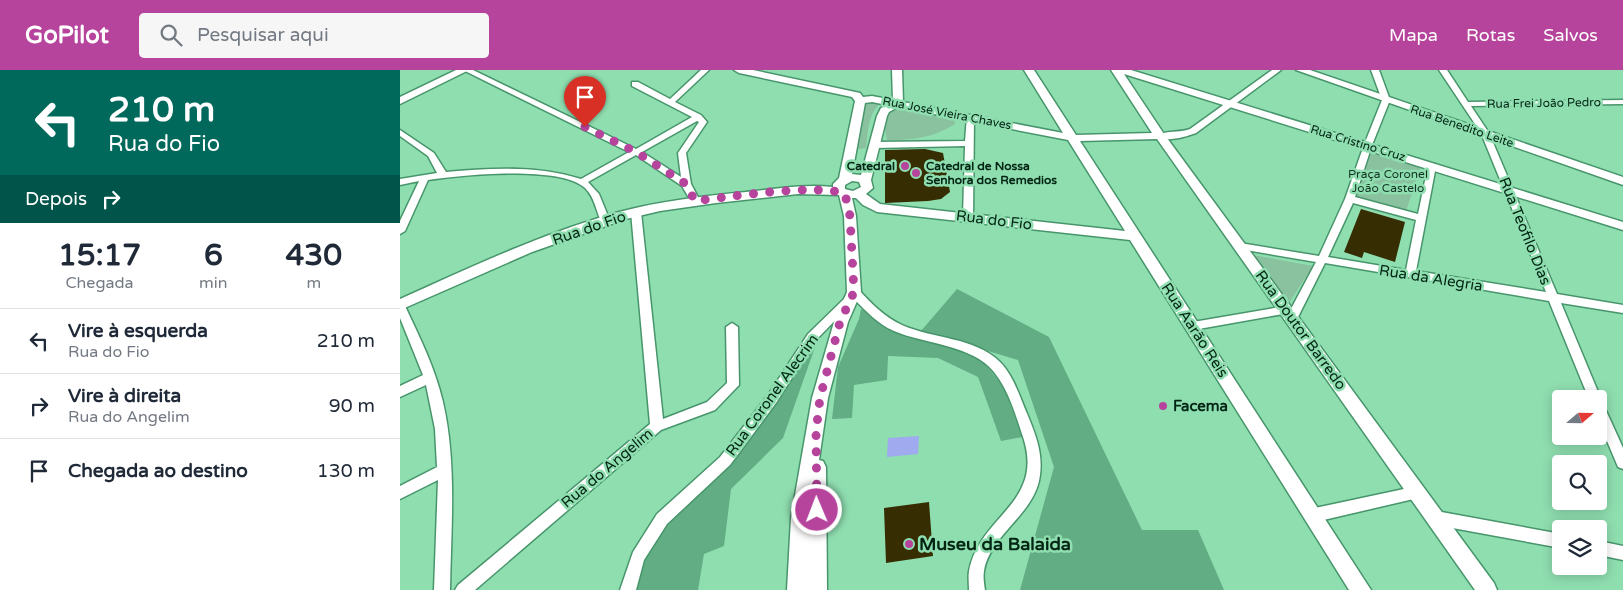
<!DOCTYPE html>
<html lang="pt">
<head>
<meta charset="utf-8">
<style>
	body { margin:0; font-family:"Varela Round",sans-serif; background:#f6f6f7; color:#1f2937; height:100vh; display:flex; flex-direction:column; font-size:19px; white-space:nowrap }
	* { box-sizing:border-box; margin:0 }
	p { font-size:16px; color:#747a83 }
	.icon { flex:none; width:28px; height:28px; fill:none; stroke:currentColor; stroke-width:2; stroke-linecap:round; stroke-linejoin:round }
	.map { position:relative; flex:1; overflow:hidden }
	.panel { display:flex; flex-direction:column; background:#fff; width:400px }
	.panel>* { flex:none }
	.guide { background:#00695c; color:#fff; overflow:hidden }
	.needle { width:32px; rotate:70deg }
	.fabs { position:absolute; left:1152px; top:320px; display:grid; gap:10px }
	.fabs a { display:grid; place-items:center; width:55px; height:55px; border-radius:5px; background:#fff; box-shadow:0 2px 12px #0003; font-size:25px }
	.pin { position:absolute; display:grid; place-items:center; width:42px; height:42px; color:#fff; margin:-51px -21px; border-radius:50% 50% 50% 0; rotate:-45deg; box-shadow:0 0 5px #0007 }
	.pin .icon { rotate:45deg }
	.me { position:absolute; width:55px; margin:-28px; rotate:359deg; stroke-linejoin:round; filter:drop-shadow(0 0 4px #0008) }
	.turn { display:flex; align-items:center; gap:18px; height:105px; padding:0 25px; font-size:22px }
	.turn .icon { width:65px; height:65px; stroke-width:2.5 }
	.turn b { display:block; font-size:35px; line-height:42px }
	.then { display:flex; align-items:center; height:48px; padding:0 25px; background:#0003; gap:10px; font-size:19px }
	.eta { display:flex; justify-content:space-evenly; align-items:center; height:85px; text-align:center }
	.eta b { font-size:30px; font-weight:800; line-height:35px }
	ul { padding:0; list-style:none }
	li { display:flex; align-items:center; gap:15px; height:65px; padding:0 25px; border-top:1px solid #e0e1e3 }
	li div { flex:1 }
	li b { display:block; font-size:19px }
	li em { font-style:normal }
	header { display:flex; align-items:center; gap:30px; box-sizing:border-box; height:70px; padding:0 25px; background:#b6439c; color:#fff }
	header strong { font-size:24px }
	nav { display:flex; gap:28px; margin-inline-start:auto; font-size:18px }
	.search { width:350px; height:45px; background:#f6f6f7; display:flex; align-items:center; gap:12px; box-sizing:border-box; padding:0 18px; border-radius:5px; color:#747a83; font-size:19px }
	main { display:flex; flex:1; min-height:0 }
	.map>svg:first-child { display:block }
	.green { fill:#8ac2a0 }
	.forest { fill:#62ad83 }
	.water { fill:#a0aaee }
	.building { fill:#362d03 }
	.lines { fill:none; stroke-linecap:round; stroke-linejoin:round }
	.street-casing { stroke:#47956b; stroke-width:3 }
	.secondary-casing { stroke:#47956b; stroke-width:3 }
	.street { fill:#fff; fill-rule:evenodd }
	.secondary { fill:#fff; fill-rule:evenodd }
	.route { stroke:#b6439c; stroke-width:9; stroke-dasharray:0 16.2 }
	.poi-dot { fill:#b6439c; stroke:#8fdeb0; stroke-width:2 }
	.labels { text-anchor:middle; stroke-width:5; stroke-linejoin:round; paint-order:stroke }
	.far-street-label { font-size:12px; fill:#032514; stroke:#8fdeb0 }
	.far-poi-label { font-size:12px; font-weight:bold; fill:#032514; stroke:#8fdeb0; text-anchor:end }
	.far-park-label { font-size:12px; fill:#133423; stroke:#8fdeb0 }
	.street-label { font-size:15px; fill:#032514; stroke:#8fdeb0 }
	.poi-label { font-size:15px; font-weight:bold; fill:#032514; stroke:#8fdeb0; text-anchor:start }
	.near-poi-label { font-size:18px; font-weight:bold; fill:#032514; stroke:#8fdeb0; text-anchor:start }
</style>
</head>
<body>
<header>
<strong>GoPilot</strong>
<div class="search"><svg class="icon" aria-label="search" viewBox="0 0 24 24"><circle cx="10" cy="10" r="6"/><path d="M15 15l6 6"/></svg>Pesquisar aqui</div>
<nav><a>Mapa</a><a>Rotas</a><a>Salvos</a></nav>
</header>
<main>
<section class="panel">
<div class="guide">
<div class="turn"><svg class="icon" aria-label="left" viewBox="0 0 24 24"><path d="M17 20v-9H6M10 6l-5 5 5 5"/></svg><div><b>210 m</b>Rua do Fio</div></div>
<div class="then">Depois<svg class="icon" aria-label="right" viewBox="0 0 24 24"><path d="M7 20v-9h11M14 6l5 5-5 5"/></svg></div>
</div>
<div class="eta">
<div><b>15:17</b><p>Chegada</p></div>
<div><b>6</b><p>min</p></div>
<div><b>430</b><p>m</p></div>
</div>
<ul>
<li><svg class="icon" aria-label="left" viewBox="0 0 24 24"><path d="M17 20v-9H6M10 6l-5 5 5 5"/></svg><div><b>Vire à esquerda</b><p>Rua do Fio</p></div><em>210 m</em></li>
<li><svg class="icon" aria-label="right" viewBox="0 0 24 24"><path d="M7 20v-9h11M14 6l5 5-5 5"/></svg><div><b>Vire à direita</b><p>Rua do Angelim</p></div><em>90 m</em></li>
<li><svg class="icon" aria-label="arrive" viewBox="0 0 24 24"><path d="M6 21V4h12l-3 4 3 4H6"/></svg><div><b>Chegada ao destino</b></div><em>130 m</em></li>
</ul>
</section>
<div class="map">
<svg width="1223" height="520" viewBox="0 0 1223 520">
	<rect width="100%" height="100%" fill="#8fdeb0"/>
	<!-- green -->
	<path class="green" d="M463,31L482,32C468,42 468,62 466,78L454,80Z
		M493,38L554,48L555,54C532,68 514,70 487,70L484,55Z
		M970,79L1021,96L1006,141L954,126Z
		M848,184L913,196L889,233Z"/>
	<!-- forest -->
	<path class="forest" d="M557,219L649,267L742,460H798L824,520H620L654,397L618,290L521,261Z
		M461,239L521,267L579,287L604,317L622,367L601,371L578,307L538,288L488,286L487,310L454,315L452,348L432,349L438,297L459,249Z
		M420,263L383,368L331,419L324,476L304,484L298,520H231L237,492L263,452L319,404Z"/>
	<!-- water -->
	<path class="water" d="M519,366L518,384L487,387L488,368Z"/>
	<!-- building -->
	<path class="building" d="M525,79L543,83L550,122L541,129L528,131L485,133V80Z
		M961,139L1005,152L995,192L964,182L962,188L944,182Z
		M529,432L533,486L486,493L484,438Z"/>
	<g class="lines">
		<defs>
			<path id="street" d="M63,0H73L236,79L292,47L232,16V12H238L270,29L301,0H309L275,32L301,45L307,52L286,83L291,114L300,131L295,134L292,133L282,116L236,85L188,112L199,124L210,151L208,153H202C196,142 195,127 185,118C160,95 62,105 28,110L5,161L0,164V151L19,111L0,115V109L37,103L28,86L0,66V60L34,83L46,102C90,98 138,95 181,109L229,82ZM297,51L299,52L278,83L281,107L242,82Z
				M872,0H881L796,63C785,67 766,73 756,66C764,60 780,63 790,59Z
				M971,0H979L990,30L972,75L955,127L1018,144L1028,96L1029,94H1035L1036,96L1016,201L1146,222L1081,63L1039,0H1047L1068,32L1223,30V34L1071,36L1089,63L1157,224L1223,235V243L1161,233L1201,329L1199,333V329H1189L1149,231L925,193L896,251H888L886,248L889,243L793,260L789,259L787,256L789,253L793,252L886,236L891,239L916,192L840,179L835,176L840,173L919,186L945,129L964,75L982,30ZM953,133L1016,150L1006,200L928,187Z
				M567,46L574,48L573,147L568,150L563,147L565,76L475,78L471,75L475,72L565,71Z
				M236,139L241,142L263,349L307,332L327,313L326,257L332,253L338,257L339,315L315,340L261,360L75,520H55L58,515L250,354L231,142Z
				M454,218L458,219C471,233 484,247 502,255C533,269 575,267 600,292C614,306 620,328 628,346C637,368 644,387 639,411C631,446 590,466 584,501C583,507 584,514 585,520H569C569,514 568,507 569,501C580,444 647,433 622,364C615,343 608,319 594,302C573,275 524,274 494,261C478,254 467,242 455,230L416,270L376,333L330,395L267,454L244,490L236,520H220L233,482L257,444L320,387L368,325L408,264L446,227H452L449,222Z
				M0,232L5,236C20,268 35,298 43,332C57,393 51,458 50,520H34L38,410L0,429V416L37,397L35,359L26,315L0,327V316L23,305L0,248Z
				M1199,333L1203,334L1223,378V399L1218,397L1199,352Z
				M1018,416L1023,418L1025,422L1023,426L1018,428L915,452L910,450L908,445L910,440L915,438Z
				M1036,441L1161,464V478L1036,455L1031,453L1029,448L1031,443Z
				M1199,471L1223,476V490L1199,485Z"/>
			<path id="secondary" d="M56,0H69L0,34V27Z
				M334,0H353L460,23L463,27L472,26L493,30L492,0H502L503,32L663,63L624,0H634L676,65L752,63L711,0H731L1223,152V160L724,4L764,64L1094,513L1097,520H1075L757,69L680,71L971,520H949L730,170L477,142L463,135L456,128H452L456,146L461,222L448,252L428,328L419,390L423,391L426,397L427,520H387L391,448L412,328L434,252L447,222L444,146L439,125L398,124L316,133L260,141L226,149L132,182L0,240V229C71,197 143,163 219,142C260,131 303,126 346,122C375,119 404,114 433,117V114L439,108L455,31L452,27L339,3ZM472,32L487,35L481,38L477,46L461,105L452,104L465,33ZM498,37L668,70L725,161L480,134L466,124L473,118L471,110L487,46L489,42ZM452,111L459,112L461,117L453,121L445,119V115Z
				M896,0H910L1223,107V115Z"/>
		</defs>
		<!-- street casing -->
		<use href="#street" class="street-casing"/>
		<!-- secondary casing -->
		<use href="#secondary" class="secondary-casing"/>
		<!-- street -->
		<use href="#street" class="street"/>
		<!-- secondary -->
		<use href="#secondary" class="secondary"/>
	</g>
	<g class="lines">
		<!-- route -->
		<path class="route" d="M185,57L236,82L286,114L295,131C327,127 419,113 445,124L450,146L454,222L440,252L420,328L416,362L417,440"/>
	</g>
	<!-- markers -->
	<g class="poi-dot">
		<circle cx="505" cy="96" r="5"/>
		<circle cx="516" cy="103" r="5"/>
		<circle cx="763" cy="336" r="5"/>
		<circle cx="509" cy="474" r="5"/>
	</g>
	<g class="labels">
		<!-- far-street labels -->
		<g class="far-street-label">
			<text transform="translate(1144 33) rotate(-1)" y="4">Rua Frei João Pedro</text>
			<text transform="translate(547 43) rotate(11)" y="4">Rua José Vieira Chaves</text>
			<text transform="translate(1062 56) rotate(19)" y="4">Rua Benedito Leite</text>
			<text transform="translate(958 73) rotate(17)" y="4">Rua Cristino Cruz</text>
		</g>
		<!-- far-poi labels -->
		<g class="far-poi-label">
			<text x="495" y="100">Catedral</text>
			<text x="526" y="100" text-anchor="start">Catedral de Nossa<tspan x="526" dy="14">Senhora dos Remedios</tspan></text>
		</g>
		<!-- far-park labels -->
		<g class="far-park-label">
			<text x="988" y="108">Praça Coronel<tspan x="988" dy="14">João Castelo</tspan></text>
		</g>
		<!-- street labels -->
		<g class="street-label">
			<text transform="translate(594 150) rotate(7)" y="5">Rua do Fio</text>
			<text transform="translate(189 158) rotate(-19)" y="5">Rua do Fio</text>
			<text transform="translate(1125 161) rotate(68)" y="5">Rua Teofilo Dias</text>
			<text transform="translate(1031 208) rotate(9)" y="5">Rua da Alegria</text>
			<text transform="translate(795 260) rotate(57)" y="5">Rua Aarão Reis</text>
			<text transform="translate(901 260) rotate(54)" y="5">Rua Doutor Barredo</text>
			<text transform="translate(372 325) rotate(-54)" y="5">Rua Coronel Alecrim</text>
			<text transform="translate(207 398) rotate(-40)" y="5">Rua do Angelim</text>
		</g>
		<!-- poi labels -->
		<g class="poi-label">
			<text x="773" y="341">Facema</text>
		</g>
		<!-- near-poi labels -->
		<g class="near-poi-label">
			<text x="519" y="480">Museu da Balaida</text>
		</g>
	</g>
</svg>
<div class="fabs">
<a><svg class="needle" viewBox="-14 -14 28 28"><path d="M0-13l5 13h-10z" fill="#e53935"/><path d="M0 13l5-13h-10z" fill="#747a83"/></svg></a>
<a><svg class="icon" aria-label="search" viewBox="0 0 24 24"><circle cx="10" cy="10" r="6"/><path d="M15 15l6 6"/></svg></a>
<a><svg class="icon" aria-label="layers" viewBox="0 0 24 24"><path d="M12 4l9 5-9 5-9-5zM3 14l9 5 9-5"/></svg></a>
</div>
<div class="pin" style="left:185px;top:57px;background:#d93025"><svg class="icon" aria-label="arrive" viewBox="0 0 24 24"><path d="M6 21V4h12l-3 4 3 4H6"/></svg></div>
<svg class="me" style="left:417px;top:440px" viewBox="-20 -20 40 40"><circle r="17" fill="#b6439c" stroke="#fff" stroke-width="3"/><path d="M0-11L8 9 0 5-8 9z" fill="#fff"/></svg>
</div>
</main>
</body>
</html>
